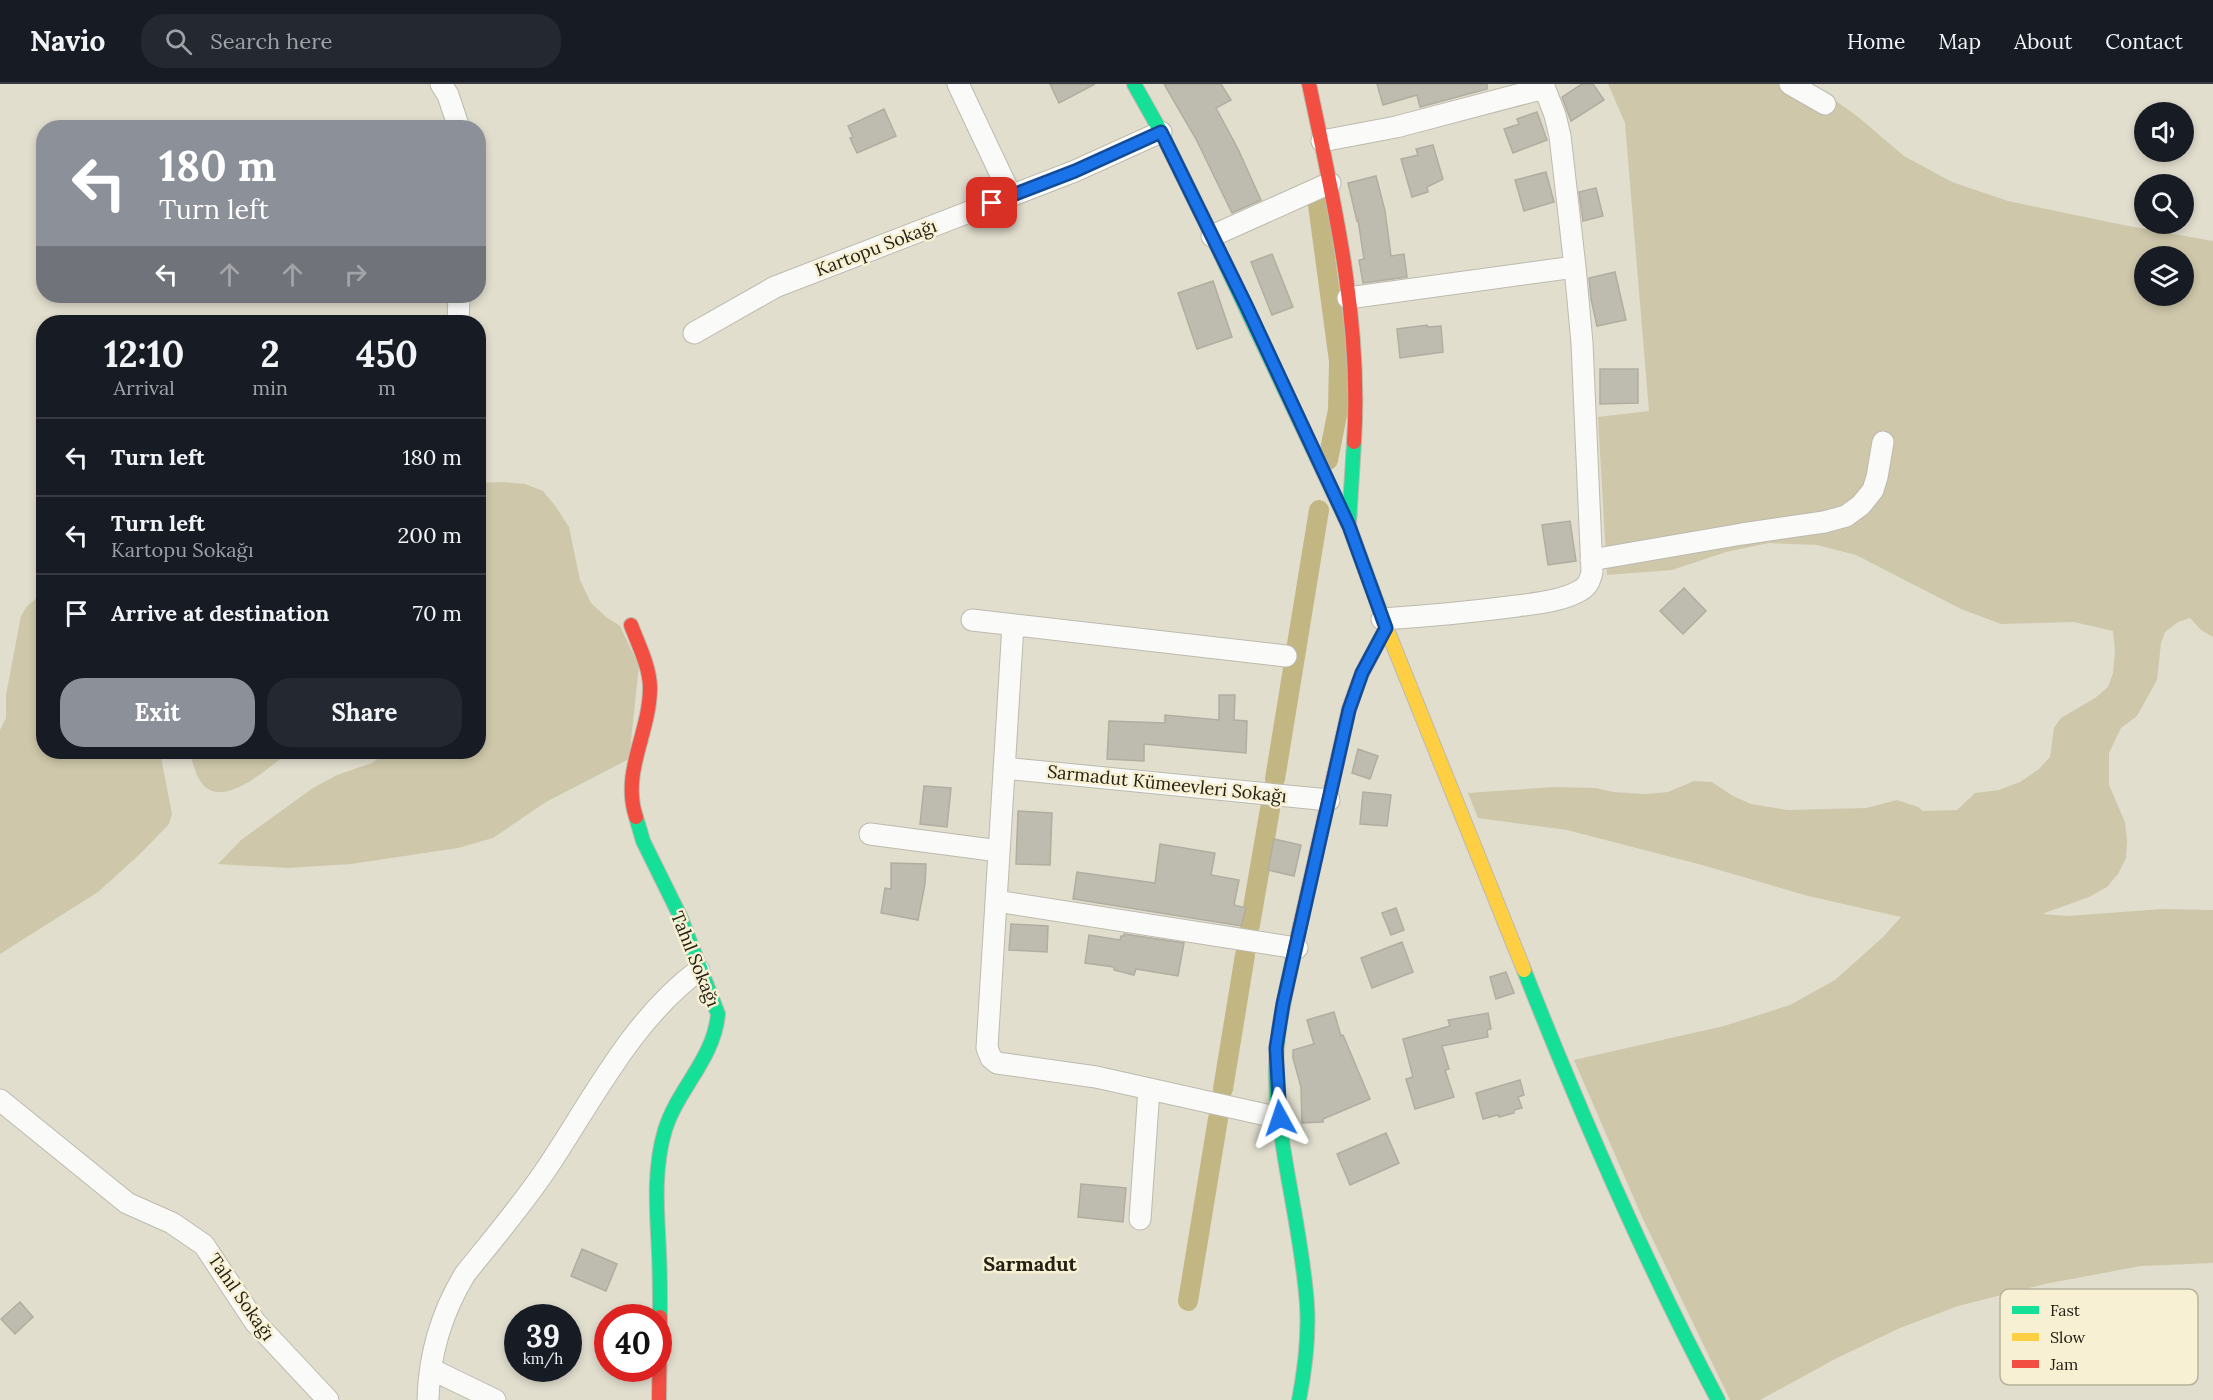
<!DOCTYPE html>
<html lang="en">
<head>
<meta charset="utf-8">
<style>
	body { margin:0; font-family:Lora,serif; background:#242831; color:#f1f3f6; height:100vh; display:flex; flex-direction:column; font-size:22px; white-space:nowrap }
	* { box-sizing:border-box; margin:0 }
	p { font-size:20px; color:#9ea1a6 }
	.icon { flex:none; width:33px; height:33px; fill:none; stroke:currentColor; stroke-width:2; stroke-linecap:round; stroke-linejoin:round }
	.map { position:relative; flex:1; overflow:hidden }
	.sheet { position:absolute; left:36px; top:231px; width:450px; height:444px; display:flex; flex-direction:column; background:#171b24; border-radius:24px; box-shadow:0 3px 9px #0003 }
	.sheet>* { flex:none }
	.hud { position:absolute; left:36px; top:36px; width:450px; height:183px; border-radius:24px; box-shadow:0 3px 9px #0003; background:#8c9099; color:#fff; overflow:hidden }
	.fabs { position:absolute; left:2134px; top:18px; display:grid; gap:12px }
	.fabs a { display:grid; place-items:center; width:60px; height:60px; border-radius:50%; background:#171b24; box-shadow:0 3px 9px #0003; font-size:30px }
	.speed { position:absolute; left:504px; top:1220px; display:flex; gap:12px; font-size:30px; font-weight:700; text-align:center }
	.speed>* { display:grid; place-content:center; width:78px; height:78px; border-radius:50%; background:#171b24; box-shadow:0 3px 9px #0003; line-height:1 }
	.speed small { font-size:15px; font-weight:400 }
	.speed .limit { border:9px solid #d22; background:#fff; color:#111 }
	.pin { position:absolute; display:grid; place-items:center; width:51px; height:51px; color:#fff; margin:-26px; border-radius:12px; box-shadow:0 3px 9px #0006 }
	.me { position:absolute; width:66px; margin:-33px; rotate:355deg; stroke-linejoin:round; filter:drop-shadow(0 0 4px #0008) }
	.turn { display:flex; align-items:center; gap:21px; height:126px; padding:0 24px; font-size:27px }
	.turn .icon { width:78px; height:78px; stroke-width:2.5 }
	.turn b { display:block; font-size:42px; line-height:51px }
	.lanes { display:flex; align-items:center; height:57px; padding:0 24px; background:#0003; justify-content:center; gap:30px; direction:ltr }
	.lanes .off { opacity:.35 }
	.eta { display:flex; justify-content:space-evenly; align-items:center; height:102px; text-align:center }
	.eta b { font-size:36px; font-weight:800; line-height:42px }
	.primary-button { display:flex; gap:12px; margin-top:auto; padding:12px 24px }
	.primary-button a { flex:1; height:69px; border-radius:24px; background:#8c9099; color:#fff; font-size:24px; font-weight:800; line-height:69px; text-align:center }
	.primary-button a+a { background:#242831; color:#f1f3f6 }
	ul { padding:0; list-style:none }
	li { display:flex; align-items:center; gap:18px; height:78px; padding:0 24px; border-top:2px solid #363941 }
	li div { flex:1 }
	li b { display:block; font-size:22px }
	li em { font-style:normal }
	header { display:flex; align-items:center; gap:36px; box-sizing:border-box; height:84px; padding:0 30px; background:#171b24; border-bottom:2px solid #363941 }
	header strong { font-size:28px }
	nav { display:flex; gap:33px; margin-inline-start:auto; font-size:21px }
	.search { width:420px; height:54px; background:#242831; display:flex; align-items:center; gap:15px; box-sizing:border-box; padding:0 21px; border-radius:24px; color:#9ea1a6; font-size:22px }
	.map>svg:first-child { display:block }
	.green { fill:#cec7aa; fill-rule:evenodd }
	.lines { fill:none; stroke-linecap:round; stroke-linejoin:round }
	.canal { stroke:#c2b683; stroke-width:20 }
	.building { fill:#bebbaf; stroke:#b0ada1; stroke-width:1.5 }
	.street-casing { stroke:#bdbaae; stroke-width:23 }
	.fast-casing { stroke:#bdbaae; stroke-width:16 }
	.slow-casing { stroke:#bdbaae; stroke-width:16 }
	.jam-casing { stroke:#bdbaae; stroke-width:16 }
	.street { stroke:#fafaf8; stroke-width:21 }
	.fast { stroke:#16e098; stroke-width:14 }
	.slow { stroke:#ffcf43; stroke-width:14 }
	.jam { stroke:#f24e42; stroke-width:14 }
	.route-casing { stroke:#114b97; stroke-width:15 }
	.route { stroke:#1a73e8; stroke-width:10 }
	.labels { text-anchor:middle; stroke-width:5; stroke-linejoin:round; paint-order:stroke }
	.street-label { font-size:18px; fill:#232016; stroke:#f7f0d3 }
	.neighbourhood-label { font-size:20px; font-weight:bold; fill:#232016; stroke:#f7f0d3 }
	.key { fill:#f7f0d3; stroke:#b7b29a; stroke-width:1.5 }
	.key-label { font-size:16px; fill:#232016 }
</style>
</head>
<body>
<header>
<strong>Navio</strong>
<div class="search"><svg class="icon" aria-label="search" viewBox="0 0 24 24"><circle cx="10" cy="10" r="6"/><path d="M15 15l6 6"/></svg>Search here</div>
<nav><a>Home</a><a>Map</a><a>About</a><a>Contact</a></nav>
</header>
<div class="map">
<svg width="2213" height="1316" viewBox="0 0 2213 1316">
	<rect width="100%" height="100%" fill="#e1dece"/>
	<!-- green -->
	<path class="green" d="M1608,0H1812L1857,32L1904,72L1952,98L2008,117L2128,142L2213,157V553L2201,546L2190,534L2178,538L2165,548L2161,559L2157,596L2137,632L2121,644L2109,669V701L2125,738L2127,757L2126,774L2118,790L2107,803L2089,813L2042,830L2068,832L2162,825L2213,826V1179L2141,1182L2045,1200L1958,1222L1900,1244L1837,1274L1760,1316H1730L1642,1133L1574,976L1724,942L1790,921L1835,896L1883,853L1901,833L1808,812L1702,781L1567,746L1478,734L1468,709L1554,703L1596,704L1613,708L1646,710L1668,708L1694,697L1712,698L1733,712L1751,720L1788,726L1866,724L1897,716L1918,723L1923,727L1957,726L1975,709L1999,706L2020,698L2039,685L2050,673L2054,644L2061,634L2095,614L2108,603L2113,589L2115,566L2113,547L2074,538L2001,540L1961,525L1856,471L1817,461L1769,459L1726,468L1672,486L1607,491L1598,333L1649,327L1625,39ZM2145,172H2184V212H2145Z
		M502,398L525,400L543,407L556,423L569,443L580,496L591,519L606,533L620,542L639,582L629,675L546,718L493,754L458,764L351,780L288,784L218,780L241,756L313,704L337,691L372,679L387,668H478L479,399Z
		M43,509L44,668H160L172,730L169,740L141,769L98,808L0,870V646L6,634V611L21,532L27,522Z
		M189,668H289C271,681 227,724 204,702C196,694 193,678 189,668Z"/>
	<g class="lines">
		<!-- canal -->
		<path class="canal" d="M1318,121L1339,277L1338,326L1328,376
			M1275,695L1319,426
			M1250,841L1270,725
			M1223,1005L1245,871
			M1188,1217L1218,1035"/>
	</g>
	<!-- building -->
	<path class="building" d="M1050,0H1095L1059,19Z
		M1164,0H1221L1231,16L1216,24L1238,65L1261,116L1232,129L1196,55Z
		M1377,0H1487V5L1420,23L1417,11L1383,21Z
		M1582,0H1593L1604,16L1571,37L1562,13Z
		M884,25L896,52L857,69L850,54L853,53L848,42Z
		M1537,28L1547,56L1513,69L1504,45L1519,40L1517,35Z
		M1433,61L1443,95L1427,103L1428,108L1412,113L1401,75L1418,71L1416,65Z
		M1546,88L1554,118L1524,127L1515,96Z
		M1376,92L1385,127L1391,172L1404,170L1407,193L1363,199L1359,176L1364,175L1358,136L1357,137L1348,99Z
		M1596,104L1603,132L1583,137L1579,108Z
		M1272,170L1293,223L1272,231L1251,178Z
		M1615,188L1626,236L1597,242L1591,215L1589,194Z
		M1213,197L1232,253L1197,265L1178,209Z
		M1427,241V243L1441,242L1443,268L1400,274L1397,245Z
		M1600,285H1638V319L1600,320Z
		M1570,437L1576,477L1548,481L1542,441Z
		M1684,504L1706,527L1683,550L1660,527Z
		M1219,611H1235L1234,636L1247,637L1246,669L1144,660V677L1107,675L1109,637L1165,639V631L1219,636Z
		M1358,665L1378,672L1370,695L1352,689Z
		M924,702L951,704L947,743L920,740Z
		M1363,708L1391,711L1387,742L1360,740Z
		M1018,727L1052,729L1050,781L1016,780Z
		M1274,755L1301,761L1294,792L1268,786Z
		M1160,760L1215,769L1211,791L1239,796L1234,821L1246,824L1241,842L1073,815L1077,788L1155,799Z
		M891,779L926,780L925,800L918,836L881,829L885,804L891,805Z
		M1396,824L1404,846L1391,851L1382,829Z
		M1011,840L1048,842L1047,868L1009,866Z
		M1124,850L1184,859L1178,892L1136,885L1134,891L1114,886V883L1085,879L1089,851L1120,856L1121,852H1124Z
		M1402,858L1413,888L1372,904L1361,874Z
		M1506,888L1514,909L1496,915L1490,893Z
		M1334,928L1341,952L1343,951L1370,1015L1323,1035V1038L1302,1039L1301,1003L1293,974V966L1314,960L1307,936Z
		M1488,929L1491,945L1487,946L1488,953L1442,962L1449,985L1445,986L1454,1013L1415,1025L1406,995L1413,993L1403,955L1450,942L1448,936Z
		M1520,996L1524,1011L1518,1013L1522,1024L1514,1026V1029L1499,1033L1498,1031L1483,1035L1476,1009Z
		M1386,1049L1399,1079L1350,1101L1337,1070Z
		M1081,1100L1126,1104L1123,1138L1078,1133Z
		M582,1165L617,1180L606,1207L571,1192Z
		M20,1218L33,1233L15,1250L1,1235Z"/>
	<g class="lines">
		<defs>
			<path id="street" d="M441,0L448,11L459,44
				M958,0L1011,112
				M1790,0L1825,20
				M1322,57L1396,43L1544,4
				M1212,152L1330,99
				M1348,214L1575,183
				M458,238L459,212
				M694,249L775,203L1075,87L1161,48
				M1591,476L1742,450L1824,438L1846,432L1861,421L1873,406L1877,393L1883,358
				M1382,535C1428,532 1472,528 1517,522C1538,519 1563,517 1581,506C1588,502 1590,496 1592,488L1582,259L1575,183L1560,52L1555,31L1543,0
				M972,536L1286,572
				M1013,541L987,964L991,974L997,979L1096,993L1280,1034
				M1004,684L1329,716
				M870,750L999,767
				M996,817L1297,864
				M0,1016L127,1119L172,1139L204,1161L255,1238L328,1316
				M1140,1135L1149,1005
				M431,1285L495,1316
				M428,1316C429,1272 442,1228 465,1190C494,1154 524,1119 549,1081C594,1013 633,935 699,886"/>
			<path id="fast" d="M1134,0L1161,48L1212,152L1349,442L1386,543
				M1349,439L1354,358
				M636,733L643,757L680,832L718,930C714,975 678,1004 665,1046C653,1086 657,1127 659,1169C660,1190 660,1211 660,1233
				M1294,869C1285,912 1274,955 1276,999C1280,1074 1302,1146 1307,1221C1309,1253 1305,1285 1299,1316
				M1524,886C1582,1033 1644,1177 1718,1316"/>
			<path id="slow" d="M1386,543L1524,886"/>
			<path id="jam" d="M1309,0C1334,117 1362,238 1354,358
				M631,541C638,560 650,583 650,604C650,649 621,688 636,733
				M1294,869L1349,625L1362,589L1386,544
				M659,1316L660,1233"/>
		</defs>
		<!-- street casing -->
		<use href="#street" class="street-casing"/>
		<!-- fast casing -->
		<use href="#fast" class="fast-casing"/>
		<!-- slow casing -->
		<use href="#slow" class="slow-casing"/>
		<!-- jam casing -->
		<use href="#jam" class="jam-casing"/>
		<!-- street -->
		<use href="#street" class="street"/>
		<!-- fast -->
		<use href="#fast" class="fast"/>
		<!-- slow -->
		<use href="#slow" class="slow"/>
		<!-- jam -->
		<use href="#jam" class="jam"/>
	</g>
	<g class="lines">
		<defs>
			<path id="route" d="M992,119L1075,87L1161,48L1246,221L1349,442L1386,544L1362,589L1349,626L1283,920L1276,964L1280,1034"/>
		</defs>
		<!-- route casing -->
		<use href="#route" class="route-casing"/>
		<!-- route -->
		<use href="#route" class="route"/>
	</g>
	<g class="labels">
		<!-- street labels -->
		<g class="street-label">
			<text transform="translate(876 164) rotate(-21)" y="6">Kartopu Sokağı</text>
			<text transform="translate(1167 700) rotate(6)" y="6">Sarmadut Kümeevleri Sokağı</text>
			<text transform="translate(695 875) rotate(68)" y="6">Tahıl Sokağı</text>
			<text transform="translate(241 1213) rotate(55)" y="6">Tahıl Sokağı</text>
		</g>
		<!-- neighbourhood labels -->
		<g class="neighbourhood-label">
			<text x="1030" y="1187">Sarmadut</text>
		</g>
	</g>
	<!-- legend -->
	<rect x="2000" y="1205" width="198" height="96" rx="9" class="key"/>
	<rect x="2012" y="1222" width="27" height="8" fill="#16e098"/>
	<rect x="2012" y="1249" width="27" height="8" fill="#ffcf43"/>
	<rect x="2012" y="1276" width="27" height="8" fill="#f24e42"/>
	<g class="key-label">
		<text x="2050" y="1232">Fast</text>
		<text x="2050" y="1259">Slow</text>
		<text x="2050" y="1286">Jam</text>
	</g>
</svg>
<div class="fabs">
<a><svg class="icon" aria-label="sound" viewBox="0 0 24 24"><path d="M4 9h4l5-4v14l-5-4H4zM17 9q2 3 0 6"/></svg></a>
<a><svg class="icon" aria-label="search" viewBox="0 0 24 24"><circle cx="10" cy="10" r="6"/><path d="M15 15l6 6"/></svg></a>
<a><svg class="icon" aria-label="layers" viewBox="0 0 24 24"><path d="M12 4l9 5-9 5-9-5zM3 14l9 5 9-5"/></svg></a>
</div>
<div class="speed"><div>39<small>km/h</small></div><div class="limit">40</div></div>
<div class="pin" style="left:992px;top:119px;background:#d93025"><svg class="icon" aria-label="arrive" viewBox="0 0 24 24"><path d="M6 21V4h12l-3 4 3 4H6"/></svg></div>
<svg class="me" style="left:1280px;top:1034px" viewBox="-20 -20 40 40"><path d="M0-17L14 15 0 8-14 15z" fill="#1a73e8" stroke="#fff" stroke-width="4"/></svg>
<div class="hud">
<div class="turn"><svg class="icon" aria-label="left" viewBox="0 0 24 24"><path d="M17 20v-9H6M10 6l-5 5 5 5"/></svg><div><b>180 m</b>Turn left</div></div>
<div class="lanes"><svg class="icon" aria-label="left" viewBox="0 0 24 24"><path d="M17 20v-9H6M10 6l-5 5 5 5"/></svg><svg class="icon off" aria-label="ahead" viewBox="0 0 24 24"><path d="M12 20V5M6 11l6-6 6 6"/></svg><svg class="icon off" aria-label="ahead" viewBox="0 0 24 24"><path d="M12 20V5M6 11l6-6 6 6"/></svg><svg class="icon off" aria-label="right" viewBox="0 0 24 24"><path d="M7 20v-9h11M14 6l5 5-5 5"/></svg></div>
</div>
<section class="sheet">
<div class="eta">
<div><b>12:10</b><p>Arrival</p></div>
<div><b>2</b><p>min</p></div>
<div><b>450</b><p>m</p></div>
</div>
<ul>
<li><svg class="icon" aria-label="left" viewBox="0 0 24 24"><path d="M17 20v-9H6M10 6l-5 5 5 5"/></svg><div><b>Turn left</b></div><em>180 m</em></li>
<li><svg class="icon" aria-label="left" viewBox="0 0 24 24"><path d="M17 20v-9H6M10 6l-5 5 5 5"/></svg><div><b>Turn left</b><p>Kartopu Sokağı</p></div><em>200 m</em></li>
<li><svg class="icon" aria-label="arrive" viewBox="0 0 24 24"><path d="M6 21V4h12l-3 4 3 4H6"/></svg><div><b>Arrive at destination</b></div><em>70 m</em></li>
</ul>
<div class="primary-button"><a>Exit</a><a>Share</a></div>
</section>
</div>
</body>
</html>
